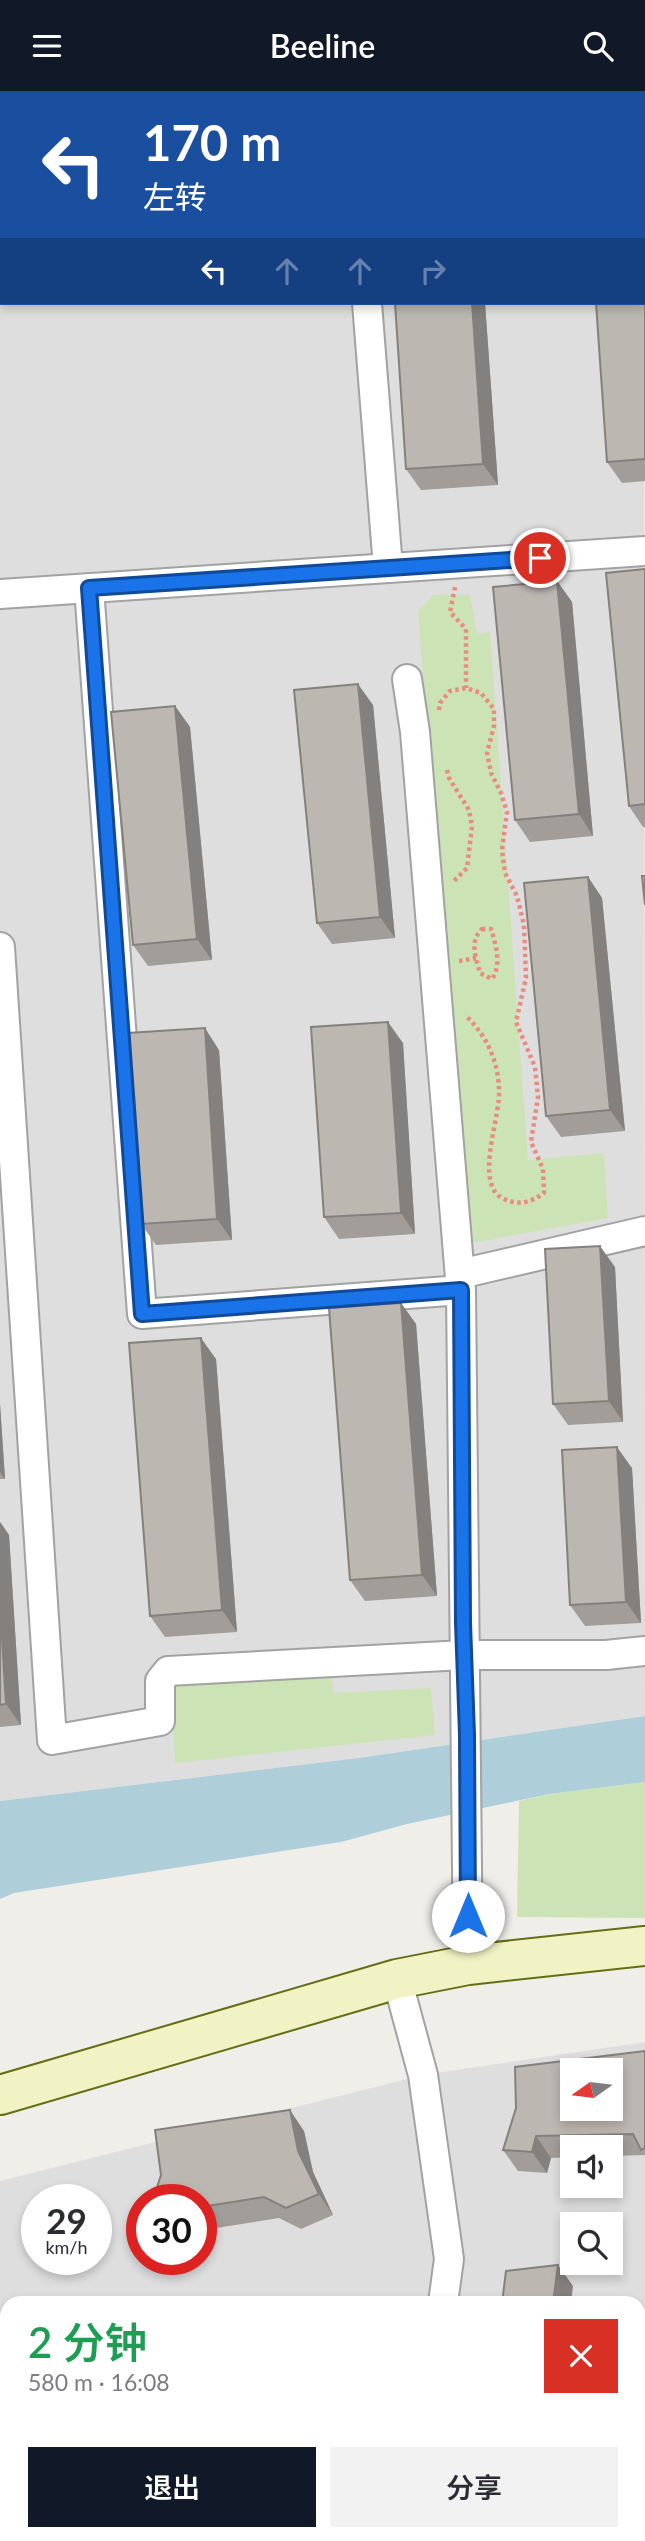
<!DOCTYPE html>
<html lang="zh">
<head>
<meta charset="utf-8">
<style>
	body { margin:0; font-family:Lato,"Noto Sans SC",sans-serif; background:#f2f2f3; color:#2b2b33; height:100vh; display:flex; flex-direction:column; font-size:26px; white-space:nowrap }
	* { box-sizing:border-box; margin:0 }
	p { font-size:23px; color:#7c7c81 }
	.icon { flex:none; width:38px; height:38px; fill:none; stroke:currentColor; stroke-width:2; stroke-linecap:round; stroke-linejoin:round }
	.map { position:relative; flex:1; overflow:hidden }
	.details { position:absolute; left:0px; top:2205px; width:646px; height:245px; display:flex; flex-direction:column; background:#fff; border-radius:21px 21px 0 0; box-shadow:0 4px 10px #0003 }
	.details>* { flex:none }
	.banner { position:absolute; left:0px; top:0px; width:646px; height:214px; box-shadow:0 4px 10px #0003; background:#1a4fa0; color:#fff; overflow:hidden }
	.needle { width:46px; rotate:256deg }
	.controls { position:absolute; left:560px; top:1967px; display:grid; gap:14px }
	.controls a { display:grid; place-items:center; width:63px; height:63px; border-radius:0px; background:#fff; box-shadow:0 4px 10px #0003; font-size:35px }
	.speed { position:absolute; left:21px; top:2093px; display:flex; gap:14px; font-size:35px; font-weight:700; text-align:center }
	.speed>* { display:grid; place-content:center; width:91px; height:91px; border-radius:50%; background:#fff; box-shadow:0 4px 10px #0003; line-height:1 }
	.speed small { font-size:18px; font-weight:400 }
	.speed .limit { border:10px solid #d22; background:#fff; color:#111 }
	.pin { position:absolute; display:grid; place-items:center; width:60px; height:60px; color:#fff; margin:-30px; border:4px solid #fff; border-radius:50%; box-shadow:0 2px 7px #0007 }
	.me { position:absolute; width:77px; margin:-38px; rotate:0deg; stroke-linejoin:round; filter:drop-shadow(0 0 5px #0008) }
	.turn { display:flex; align-items:center; gap:24px; height:147px; padding:0 28px; font-size:32px }
	.turn .icon { width:91px; height:91px; stroke-width:2.5 }
	.turn b { display:block; font-size:49px; line-height:60px }
	.lanes { display:flex; align-items:center; height:66px; padding:0 28px; background:#0003; justify-content:center; gap:35px; direction:ltr }
	.lanes .off { opacity:.35 }
	.round { display:grid; place-items:center; flex:none; width:74px; height:74px; border-radius:0px; background:#f2f2f3 }
	.overview { display:flex; align-items:center; justify-content:space-between; height:119px; padding:0 28px }
	h1 { font-size:42px; font-weight:600; line-height:52px; color:#1e9e55 }
	.cta { display:flex; gap:14px; margin-top:auto; padding:14px 28px }
	.cta a { flex:1; height:80px; border-radius:0px; background:#111827; color:#fff; font-size:28px; font-weight:600; line-height:80px; text-align:center }
	.cta a+a { background:#f2f2f3; color:#2b2b33 }
	header { display:flex; justify-content:space-between; align-items:center; height:91px; padding:0 28px; background:#111827; color:#fff; font-size:32px; font-weight:600 }
	.map>svg:first-child { display:block }
	.residential { fill:#dfdede; fill-rule:evenodd }
	.grass { fill:#cce4b5 }
	.water { fill:#aecfd9 }
	.lines { fill:none; stroke-linecap:round; stroke-linejoin:round }
	.street-casing { stroke:#a2a2a2; stroke-width:32 }
	.secondary-casing { stroke:#646e12; stroke-width:42 }
	.path { stroke:#eb8a7f; stroke-width:4.5; stroke-dasharray:3.5 3.5; stroke-linecap:butt }
	.street { stroke:#fff; stroke-width:28 }
	.secondary { stroke:#f1f3c4; stroke-width:38 }
	.wall { fill:#a39d99 }
	.shaded-wall { fill:#84807d }
	.building { fill:#bdb7b2; stroke:#84807d; stroke-width:2; fill-rule:evenodd }
	.route-casing { stroke:#114b97; stroke-width:18 }
	.route { stroke:#1a73e8; stroke-width:12 }
</style>
</head>
<body>
<header><svg class="icon" aria-label="menu" viewBox="0 0 24 24"><path d="M4 6h16M4 12h16M4 18h16"/></svg>Beeline<svg class="icon" aria-label="search" viewBox="0 0 24 24"><circle cx="10" cy="10" r="6"/><path d="M15 15l6 6"/></svg></header>
<div class="map">
<svg width="645" height="2450" viewBox="0 0 645 2450">
	<rect width="100%" height="100%" fill="#f0eee9"/>
	<!-- residential -->
	<path class="residential" d="M644,141L645,1625L359,1667L0,1710V173L2,212H644Z
		M645,1951V2450H0V2090L423,1984ZM572,1979H611V2018H572ZM572,2056H611V2095H572ZM37,2109H96V2168H37ZM142,2109H201V2168H142ZM572,2133H611V2172H572ZM7,2212H639V2443H7Z"/>
	<!-- grass -->
	<path class="grass" d="M433,504H470L477,543L490,541L528,1069L604,1062L608,1127L466,1153L418,520Z
		M331,1583L334,1602L431,1597L435,1644L175,1672L172,1596Z
		M645,1691V1827L517,1826L519,1710L549,1703Z"/>
	<!-- water -->
	<path class="water" d="M645,1625V1691L549,1703L407,1733L341,1751L14,1802L0,1808V1710L359,1667Z"/>
	<g class="lines">
		<defs>
			<path id="street" d="M367,212L388,477
				M89,497L142,1223L461,1199
				M0,503L645,460
				M407,588L415,641L461,1199L468,1874
				M0,856L52,1649L160,1630V1590L168,1580L464,1564H606L645,1560
				M460,1183L645,1140
				M397,1888L423,1984L449,2168L443,2212
				M416,2450V2443"/>
			<path id="secondary" d="M644,4H645
				M0,6H2
				M0,2004L397,1888L468,1874L645,1855"/>
		</defs>
		<!-- street casing -->
		<use href="#street" class="street-casing"/>
		<!-- secondary casing -->
		<use href="#secondary" class="secondary-casing"/>
		<!-- path -->
		<path class="path" d="M455,496L450,521L466,538V597
			M439,619L440,612L450,600L466,597L481,602L494,618V635L487,662L491,682L501,702L507,721L502,759L505,782L517,805L524,834L526,887L516,931L535,976L538,1006L531,1051L543,1078L544,1102C531,1111 520,1115 504,1108C472,1094 502,1024 499,996C497,967 486,944 465,924
			M447,679L449,687L469,719L472,735L467,777L453,791
			M482,838H491C496,854 502,874 492,888L480,882C476,867 469,850 482,838Z
			M459,870L476,867"/>
		<!-- street -->
		<use href="#street" class="street"/>
		<!-- secondary -->
		<use href="#secondary" class="secondary"/>
	</g>
	<!-- wall -->
	<path class="wall" d="M645,177V390L622,392L607,371Z
		M395,212H485L498,394L421,399L406,378Z
		M645,478V736H643L629,715Z
		M557,490L572,511L593,745L530,751L515,729Z
		M373,614L395,847L332,853L317,832Z
		M175,615L190,636L212,869L148,875L133,854Z
		M588,786L602,807L625,1040L561,1046L546,1025Z
		M403,952L415,1143L339,1148L324,1126Z
		M219,959L232,1149L156,1154L141,1133Z
		M615,1176L623,1331L568,1334L553,1313Z
		M401,1212L416,1233L437,1505L365,1510L350,1489Z
		M216,1268L237,1541L165,1546L150,1525Z
		M0,1313L5,1388H0Z
		M632,1377L641,1532L585,1535L570,1514Z
		M0,1431L9,1444L21,1634L0,1636Z
		M645,1960V2064L611,2065V2056H572V2066L551,2067L547,2082L518,2080L503,2059Z
		M304,2040L313,2081L333,2124L301,2138L279,2127L210,2138L201,2141V2109Z"/>
	<!-- shaded-wall -->
	<path class="shaded-wall" d="M472,212H485L498,394L483,373Z
		M557,490L572,511L593,745L579,723Z
		M358,593L373,614L395,847L380,826Z
		M175,615L190,636L212,869L197,848Z
		M588,786L602,807L625,1040L610,1019Z
		M388,931L403,952L415,1143L401,1122Z
		M205,937L219,959L232,1149L217,1128Z
		M600,1155L615,1176L623,1331L609,1310Z
		M401,1212L416,1233L437,1505L422,1484Z
		M201,1247L216,1268L237,1541L222,1519Z
		M0,1313L5,1388L0,1381Z
		M617,1356L632,1377L641,1532L626,1511Z
		M0,1431L9,1444L21,1634L6,1613L0,1515Z
		M290,2019L304,2040L313,2081L333,2124L319,2103L298,2060Z
		M536,2045L551,2067L547,2082L532,2061Z
		M558,2174L573,2195L571,2212H553Z
		M115,2443H132L131,2450H117Z
		M343,2443H359V2450H342Z
		M563,2443H569L572,2450H565Z"/>
	<!-- building -->
	<path class="building" d="M644,177H645V368L607,371L596,212H644Z
		M395,212H472L483,373L406,378Z
		M645,478V713L629,715L606,482Z
		M557,490L579,723L515,729L493,496Z
		M358,593L380,826L317,832L294,599Z
		M175,615L197,848L133,854L111,621Z
		M642,785H645V814Z
		M588,786L610,1019L546,1025L524,792Z
		M388,931L401,1122L324,1126L311,936Z
		M205,937L217,1128L141,1133L128,942Z
		M600,1155L609,1310L553,1313L545,1158Z
		M401,1212L422,1484L350,1489L329,1217Z
		M201,1247L222,1519L150,1525L129,1252Z
		M617,1356L626,1511L570,1514L562,1359Z
		M0,1515L6,1613L0,1614Z
		M645,1960V2057L641,2059L633,2043L536,2045L532,2061L503,2059L516,2017L515,1976ZM572,1979H611V2018H572Z
		M290,2019L298,2060L319,2103L286,2117L264,2106L201,2116V2109H153L161,2084L155,2039Z
		M558,2174L553,2212H502L506,2180Z
		M65,2443H115L117,2450H64Z
		M295,2443H343L342,2450H295Z
		M510,2443H563L565,2450H512Z"/>
	<g class="lines">
		<defs>
			<path id="route" d="M468,1825L467,1644L463,1532L461,1199L142,1223L89,497L540,467"/>
		</defs>
		<!-- route casing -->
		<use href="#route" class="route-casing"/>
		<!-- route -->
		<use href="#route" class="route"/>
	</g>
</svg>
<div class="controls">
<a><svg class="needle" viewBox="-14 -14 28 28"><path d="M0-13l5 13h-10z" fill="#e53935"/><path d="M0 13l5-13h-10z" fill="#7c7c81"/></svg></a>
<a><svg class="icon" aria-label="sound" viewBox="0 0 24 24"><path d="M4 9h4l5-4v14l-5-4H4zM17 9q2 3 0 6"/></svg></a>
<a><svg class="icon" aria-label="search" viewBox="0 0 24 24"><circle cx="10" cy="10" r="6"/><path d="M15 15l6 6"/></svg></a>
</div>
<div class="speed"><div>29<small>km/h</small></div><div class="limit">30</div></div>
<div class="pin" style="left:540px;top:467px;background:#d93025"><svg class="icon" aria-label="arrive" viewBox="0 0 24 24"><path d="M6 21V4h12l-3 4 3 4H6"/></svg></div>
<svg class="me" style="left:468px;top:1825px" viewBox="-20 -20 40 40"><circle r="19" fill="#fff"/><path d="M0-13L10 11 0 6-10 11z" fill="#1a73e8"/></svg>
<div class="banner">
<div class="turn"><svg class="icon" aria-label="left" viewBox="0 0 24 24"><path d="M17 20v-9H6M10 6l-5 5 5 5"/></svg><div><b>170 m</b>左转</div></div>
<div class="lanes"><svg class="icon" aria-label="left" viewBox="0 0 24 24"><path d="M17 20v-9H6M10 6l-5 5 5 5"/></svg><svg class="icon off" aria-label="ahead" viewBox="0 0 24 24"><path d="M12 20V5M6 11l6-6 6 6"/></svg><svg class="icon off" aria-label="ahead" viewBox="0 0 24 24"><path d="M12 20V5M6 11l6-6 6 6"/></svg><svg class="icon off" aria-label="right" viewBox="0 0 24 24"><path d="M7 20v-9h11M14 6l5 5-5 5"/></svg></div>
</div>
<section class="details">
<div class="overview"><div><h1>2 分钟</h1><p>580 m · 16:08</p></div><a class="round" style="background:#d93025;color:#fff"><svg class="icon" aria-label="close" viewBox="0 0 24 24"><path d="M6 6l12 12M18 6L6 18"/></svg></a></div>
<div class="cta"><a>退出</a><a>分享</a></div>
</section>
</div>
</body>
</html>
